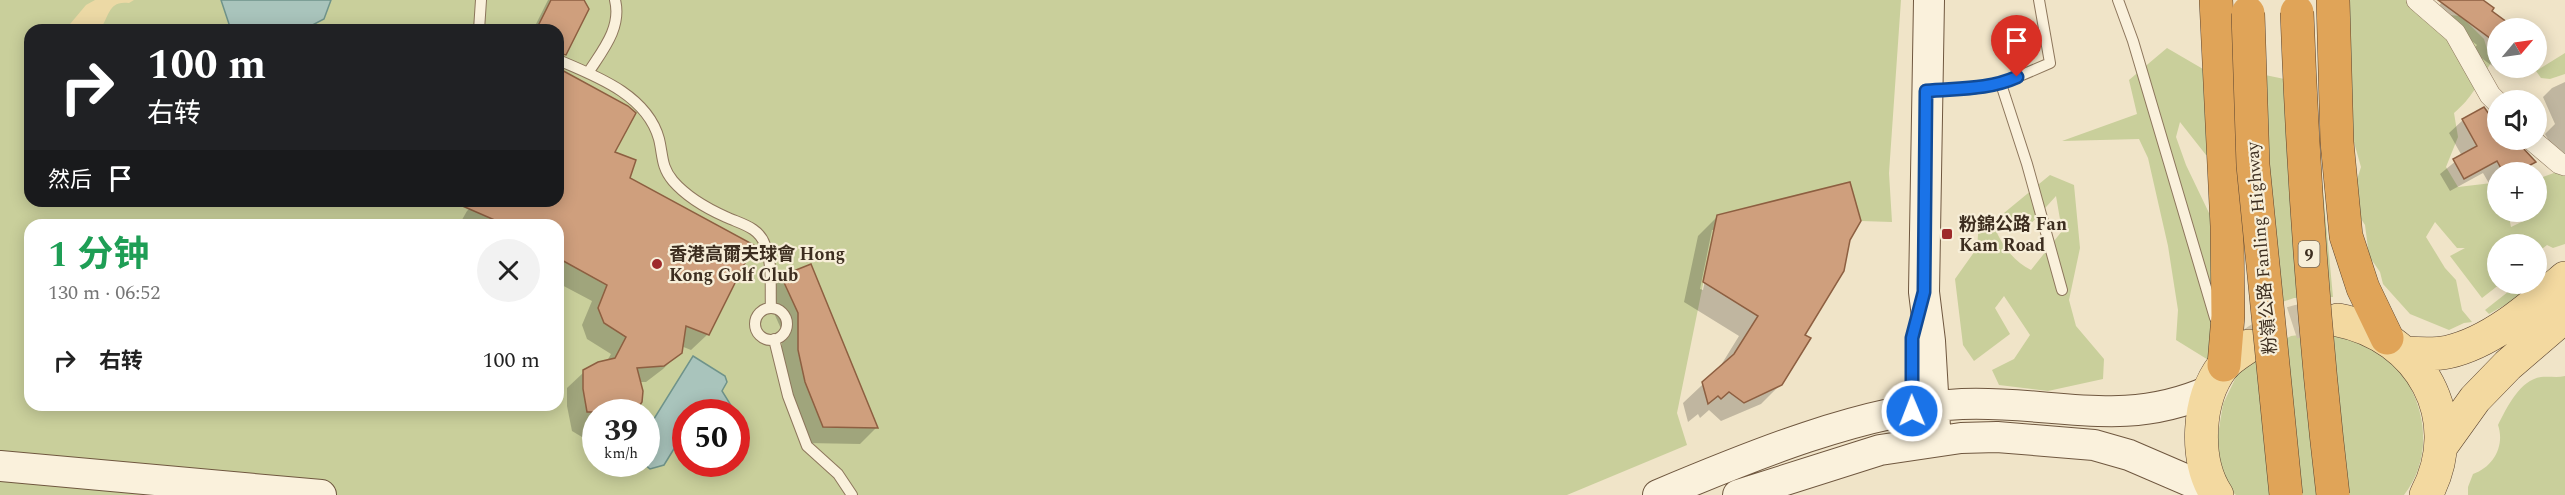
<!DOCTYPE html>
<html lang="zh">
<head>
<meta charset="utf-8">
<style>
	body { margin:0; font-family:Spectral,"Noto Sans SC",serif; background:#f2f2f2; color:#222; height:100vh; display:flex; flex-direction:column; font-size:22px; white-space:nowrap }
	* { box-sizing:border-box; margin:0 }
	p { font-size:20px; color:#767676 }
	.icon { flex:none; width:33px; height:33px; fill:none; stroke:currentColor; stroke-width:2; stroke-linecap:round; stroke-linejoin:round }
	.map { position:relative; flex:1; overflow:hidden }
	.side { position:absolute; left:24px; top:219px; width:540px; height:192px; display:flex; flex-direction:column; background:#fff; border-radius:18px; box-shadow:0 3px 15px #0003 }
	.side>* { flex:none }
	.guide { position:absolute; left:24px; top:24px; width:540px; height:183px; border-radius:18px; box-shadow:0 3px 15px #0003; background:#202124; color:#fff; overflow:hidden }
	.needle { width:39px; rotate:61deg }
	.controls { position:absolute; left:2487px; top:18px; display:grid; gap:12px }
	.controls a { display:grid; place-items:center; width:60px; height:60px; border-radius:50%; background:#fff; box-shadow:0 3px 15px #0003; font-size:30px }
	.speed { position:absolute; left:582px; top:399px; display:flex; gap:12px; font-size:30px; font-weight:700; text-align:center }
	.speed>* { display:grid; place-content:center; width:78px; height:78px; border-radius:50%; background:#fff; box-shadow:0 3px 15px #0003; line-height:1 }
	.speed small { font-size:15px; font-weight:400 }
	.speed .limit { border:9px solid #d22; background:#fff; color:#111 }
	.pin { position:absolute; display:grid; place-items:center; width:51px; height:51px; color:#fff; margin:-62px -26px; border-radius:50% 50% 50% 0; rotate:-45deg; box-shadow:0 0 6px #0007 }
	.pin .icon { rotate:45deg }
	.me { position:absolute; width:66px; margin:-33px; rotate:359deg; stroke-linejoin:round; filter:drop-shadow(0 0 4px #0008) }
	.turn { display:flex; align-items:center; gap:21px; height:126px; padding:0 24px; font-size:27px }
	.turn .icon { width:78px; height:78px; stroke-width:2.5 }
	.turn b { display:block; font-size:42px; line-height:51px }
	.then { display:flex; align-items:center; height:57px; padding:0 24px; background:#0003; gap:12px; font-size:22px }
	.round { display:grid; place-items:center; flex:none; width:63px; height:63px; border-radius:32px; background:#f2f2f2 }
	.headline { display:flex; align-items:center; justify-content:space-between; height:102px; padding:0 24px }
	h1 { font-size:36px; font-weight:700; line-height:45px; color:#1e9e55 }
	ul { padding:0; list-style:none }
	li { display:flex; align-items:center; gap:18px; height:78px; padding:0 24px }
	li div { flex:1 }
	li b { display:block; font-size:22px }
	li em { font-style:normal }
	.map>svg:first-child { display:block }
	.green { fill:#c9cf9b; fill-rule:evenodd }
	.sand { fill:#ecd9a5 }
	.water { fill:#a9c4bc; stroke:#6f938a; stroke-width:1.5 }
	.shadow { fill:#0003; fill-rule:evenodd }
	.building { fill:#cf9f7d; stroke:#8d5f41; stroke-width:1.5 }
	.lines { fill:none; stroke-linecap:round; stroke-linejoin:round }
	.primary-tunnel { stroke:#ccc0a6; stroke-width:33; stroke-dasharray:33 16; stroke-linecap:butt }
	.lane-casing { stroke:#8d765c; stroke-width:12 }
	.street-casing { stroke:#8d765c; stroke-width:22 }
	.secondary-casing { stroke:#6f573f; stroke-width:32 }
	.primary-casing { stroke:#5b4430; stroke-width:34 }
	.highway-casing { stroke:#5b4430; stroke-width:34 }
	.lane { stroke:#faf1dc; stroke-width:10 }
	.street { stroke:#faf1dc; stroke-width:21 }
	.secondary { stroke:#faf1dc; stroke-width:30 }
	.primary { stroke:#f3d9a0; stroke-width:33 }
	.highway { stroke:#e0a458; stroke-width:33 }
	.highway-bridge-casing { stroke:#5b4430; stroke-width:34; stroke-linecap:butt }
	.highway-bridge { stroke:#e0a458; stroke-width:33 }
	.route-casing { stroke:#114b97; stroke-width:15 }
	.route { stroke:#1a73e8; stroke-width:10 }
	.poi-dot { fill:#9e2a2b; stroke:#f7eed8; stroke-width:2 }
	.labels { text-anchor:middle; stroke-width:4.5; stroke-linejoin:round; paint-order:stroke }
	.shield { fill:#f7eed8; stroke:#756857; stroke-width:1.5 }
	.shield-label { font-size:16px; font-weight:bold; fill:#3d2e20 }
	.poi-label { font-size:18px; font-weight:bold; fill:#3d2e20; stroke:#f7eed8; text-anchor:start }
	.street-label { font-size:18px; fill:#3d2e20; stroke:#f7eed8 }
</style>
</head>
<body>
<div class="map">
<svg width="2565" height="495" viewBox="0 0 2565 495">
	<rect width="100%" height="100%" fill="#f0e4c8"/>
	<!-- green -->
	<path class="green" d="M0,0H221L231,30H30V201H558V30H303L324,19L331,0H1901L1889,173L1892,222L1861,221L1850,182L1717,215L1677,413L1687,445L1567,495H0ZM30,225H558V405H30ZM596,412H646V464H596ZM686,412H736V464H686Z
		M2338,0H2423L2449,15L2461,16L2484,39L2491,63C2477,84 2473,97 2454,113L2458,137L2446,167L2458,187L2492,183L2497,184L2498,212H2508L2511,227L2530,218L2529,212H2536L2537,179L2565,169V244L2553,248L2547,245L2537,253L2536,244H2498V284H2500L2482,298L2450,256L2465,248H2457L2435,222L2426,237L2445,268L2456,280L2462,310L2472,322L2464,323L2449,330L2410,314L2383,284L2380,272L2369,256L2365,225L2358,214L2353,192L2361,167L2353,139Z
		M2167,48L2203,69H2228L2232,156L2206,155L2180,122L2176,137L2186,165L2209,213L2234,192L2210,361L2176,340L2178,310L2168,246L2148,158L2139,139L2062,141L2137,114L2129,80Z
		M2565,53V74L2550,79L2541,78L2536,71Z
		M2241,70L2313,85L2333,297L2294,298L2273,305Z
		M2050,175L2074,185L2080,248L2069,300L2076,326L2104,359L2103,379L2048,391L1999,385L1992,370L2014,359L2030,335L2004,296L1995,308L2010,334L1974,361L1963,345L1955,279L1977,248L1979,222L1994,226C2001,244 2013,261 2031,270L2062,231L2056,196L2026,229L2004,213Z
		M2518,284H2535L2521,296L2489,314L2485,310Z
		M2323,332C2346,336 2370,341 2387,357C2425,392 2437,453 2404,495H2236C2222,485 2220,454 2214,437L2218,435L2223,404L2237,375L2261,351L2291,336Z
		M2565,376V495H2468V487L2473,474C2494,467 2505,445 2498,425C2507,407 2520,380 2541,377C2549,376 2557,378 2565,376Z"/>
	<!-- sand -->
	<path class="sand" d="M95,0H134L129,3C107,0 110,18 99,30H65L86,5Z"/>
	<!-- water -->
	<path class="water" d="M221,0H331L324,19L303,30H231Z
		M693,356L725,376L727,382L722,391L732,407L712,412H686L685,431L664,465L650,469L644,464H646L647,430Z"/>
	<!-- shadow -->
	<path class="shadow" d="M548,0H582L558,51V30H533Z
		M2443,0H2480L2490,11L2513,28H2498V68H2502L2499,71L2472,51L2477,45L2434,13Z
		M558,70L628,178L708,334L691,350L681,346L680,352L663,369L646,382H639L641,402L633,412H596V439L587,440L572,431L567,406V388L584,372L607,361L611,354L587,339L582,325L592,301L558,283V225H459L467,211L477,201H558Z
		M2565,82V155L2559,158L2545,134L2555,124L2543,97L2552,88Z
		M2463,120L2498,140H2511L2517,151L2534,162L2523,172H2498V188L2493,190L2483,173L2450,191L2440,174L2462,156L2449,133Z
		M1718,216L1849,239L1781,384L1761,404L1721,421L1709,410L1700,418L1698,414L1688,422L1683,403L1718,370L1739,336L1684,302L1698,236ZM1712,230H1715L1703,290L1700,289Z
		M782,277L876,428L860,444L806,443L782,367V331L765,293Z"/>
	<!-- building -->
	<path class="building" d="M551,0H584L589,9L566,55L558,53V30H536Z
		M2438,0H2483L2494,8L2492,11L2515,28H2498V44Z
		M558,68L628,106L636,113L615,152L636,160L630,178L754,245L709,335L686,326L682,353L664,366L637,368L643,391L642,402L635,412H587L583,389V370L598,362L615,358L626,337L604,323L598,308L607,285L558,258V225H506L451,201H558Z
		M2484,107L2498,127V140H2512L2518,149L2522,147L2536,162L2517,172H2503L2497,161L2464,179L2453,159L2477,146L2462,119Z
		M1850,182L1861,221L1850,240L1844,271L1805,335L1811,338L1782,385L1744,403L1729,392L1721,399L1718,396L1708,404L1702,382L1734,354L1758,316L1703,282L1717,215Z
		M811,264L878,428L823,427L805,382L798,350V313L781,276Z"/>
	<g class="lines">
		<!-- primary-tunnel -->
		<path class="primary-tunnel" d="M2249,346C2278,326 2302,314 2338,320"/>
		<defs>
			<path id="lane" d="M2118,0L2133,41L2215,318
				M479,30L481,0
				M558,60C596,76 647,95 659,139C663,155 661,167 673,181C686,196 708,209 726,217C741,224 759,227 765,245C773,264 770,288 771,308
				M588,73C602,51 622,28 615,0
				M2001,84L2027,164L2062,290
				M1931,91L1971,89L2001,84L2050,63L2039,0
				M755 324a16 16 0 1 1 32 0a16 16 0 1 1-32 0Z
				M774,339L788,396L807,446L838,474L852,495"/>
			<path id="street" d="M2417,0L2455,33L2490,95L2498,103
				M2532,140L2559,163L2565,165"/>
			<path id="secondary" d="M1929,0L1924,292L1930,341L1935,427
				M0,466L321,495
				M1658,495C1746,458 1866,408 1962,404C2051,400 2121,430 2209,391
				M1738,495L1880,450L1961,438L1997,437L2094,445L2129,455L2215,492"/>
			<path id="primary" d="M2338,320C2420,336 2467,418 2426,495
				M2406,353C2420,354 2435,355 2448,352C2492,342 2531,307 2565,278
				M2442,445L2475,399L2508,365L2565,316
				M2217,495C2194,460 2197,399 2223,366C2230,358 2240,352 2249,346"/>
			<path id="highway" d="M2216,0L2227,226L2228,316L2224,365
				M2333,0L2337,142L2346,236L2363,288L2387,338"/>
		</defs>
		<!-- lane casing -->
		<use href="#lane" class="lane-casing"/>
		<!-- street casing -->
		<use href="#street" class="street-casing"/>
		<!-- secondary casing -->
		<use href="#secondary" class="secondary-casing"/>
		<!-- primary casing -->
		<use href="#primary" class="primary-casing"/>
		<!-- highway casing -->
		<use href="#highway" class="highway-casing"/>
		<!-- lane -->
		<use href="#lane" class="lane"/>
		<!-- street -->
		<use href="#street" class="street"/>
		<!-- secondary -->
		<use href="#secondary" class="secondary"/>
		<!-- primary -->
		<use href="#primary" class="primary"/>
		<!-- highway -->
		<use href="#highway" class="highway"/>
		<defs>
			<path id="highway-bridge" d="M2297,12C2303,174 2314,334 2333,495
				M2248,13L2253,165L2286,495"/>
		</defs>
		<!-- highway-bridge casing -->
		<use href="#highway-bridge" class="highway-bridge-casing"/>
		<!-- highway-bridge -->
		<use href="#highway-bridge" class="highway-bridge"/>
	</g>
	<g class="lines">
		<defs>
			<path id="route" d="M1912,411V338L1924,292L1926,91C1958,88 1988,90 2017,77"/>
		</defs>
		<!-- route casing -->
		<use href="#route" class="route-casing"/>
		<!-- route -->
		<use href="#route" class="route"/>
	</g>
	<!-- markers -->
	<g class="poi-dot">
		<rect x="1941" y="228" width="12" height="12" rx="3"/>
		<circle cx="657" cy="264" r="6"/>
	</g>
	<g class="labels">
		<!-- shield labels -->
		<rect class="shield" x="2298.5" y="241" width="21" height="26" rx="4.5"/>
		<g class="shield-label">
			<text x="2309" y="260">9</text>
		</g>
		<!-- poi labels -->
		<g class="poi-label">
			<text x="1959" y="230">粉錦公路 Fan<tspan x="1959" dy="21">Kam Road</tspan></text>
			<text x="669" y="260">香港高爾夫球會 Hong<tspan x="669" dy="21">Kong Golf Club</tspan></text>
		</g>
		<!-- street labels -->
		<g class="street-label">
			<text transform="translate(2261 248) rotate(-95)" y="6">粉嶺公路 Fanling Highway</text>
		</g>
	</g>
</svg>
<div class="controls">
<a><svg class="needle" viewBox="-14 -14 28 28"><path d="M0-13l5 13h-10z" fill="#e53935"/><path d="M0 13l5-13h-10z" fill="#767676"/></svg></a>
<a><svg class="icon" aria-label="sound" viewBox="0 0 24 24"><path d="M4 9h4l5-4v14l-5-4H4zM17 9q2 3 0 6"/></svg></a>
<a>+</a>
<a>−</a>
</div>
<div class="speed"><div>39<small>km/h</small></div><div class="limit">50</div></div>
<div class="pin" style="left:2017px;top:77px;background:#d93025"><svg class="icon" aria-label="arrive" viewBox="0 0 24 24"><path d="M6 21V4h12l-3 4 3 4H6"/></svg></div>
<svg class="me" style="left:1912px;top:411px" viewBox="-20 -20 40 40"><circle r="17" fill="#1a73e8" stroke="#fff" stroke-width="3"/><path d="M0-11L8 9 0 5-8 9z" fill="#fff"/></svg>
<div class="guide">
<div class="turn"><svg class="icon" aria-label="right" viewBox="0 0 24 24"><path d="M7 20v-9h11M14 6l5 5-5 5"/></svg><div><b>100 m</b>右转</div></div>
<div class="then">然后<svg class="icon" aria-label="arrive" viewBox="0 0 24 24"><path d="M6 21V4h12l-3 4 3 4H6"/></svg></div>
</div>
<section class="side">
<div class="headline"><div><h1>1 分钟</h1><p>130 m · 06:52</p></div><a class="round"><svg class="icon" aria-label="close" viewBox="0 0 24 24"><path d="M6 6l12 12M18 6L6 18"/></svg></a></div>
<ul>
<li><svg class="icon" aria-label="right" viewBox="0 0 24 24"><path d="M7 20v-9h11M14 6l5 5-5 5"/></svg><div><b>右转</b></div><em>100 m</em></li>
</ul>
</section>
</div>
</body>
</html>
